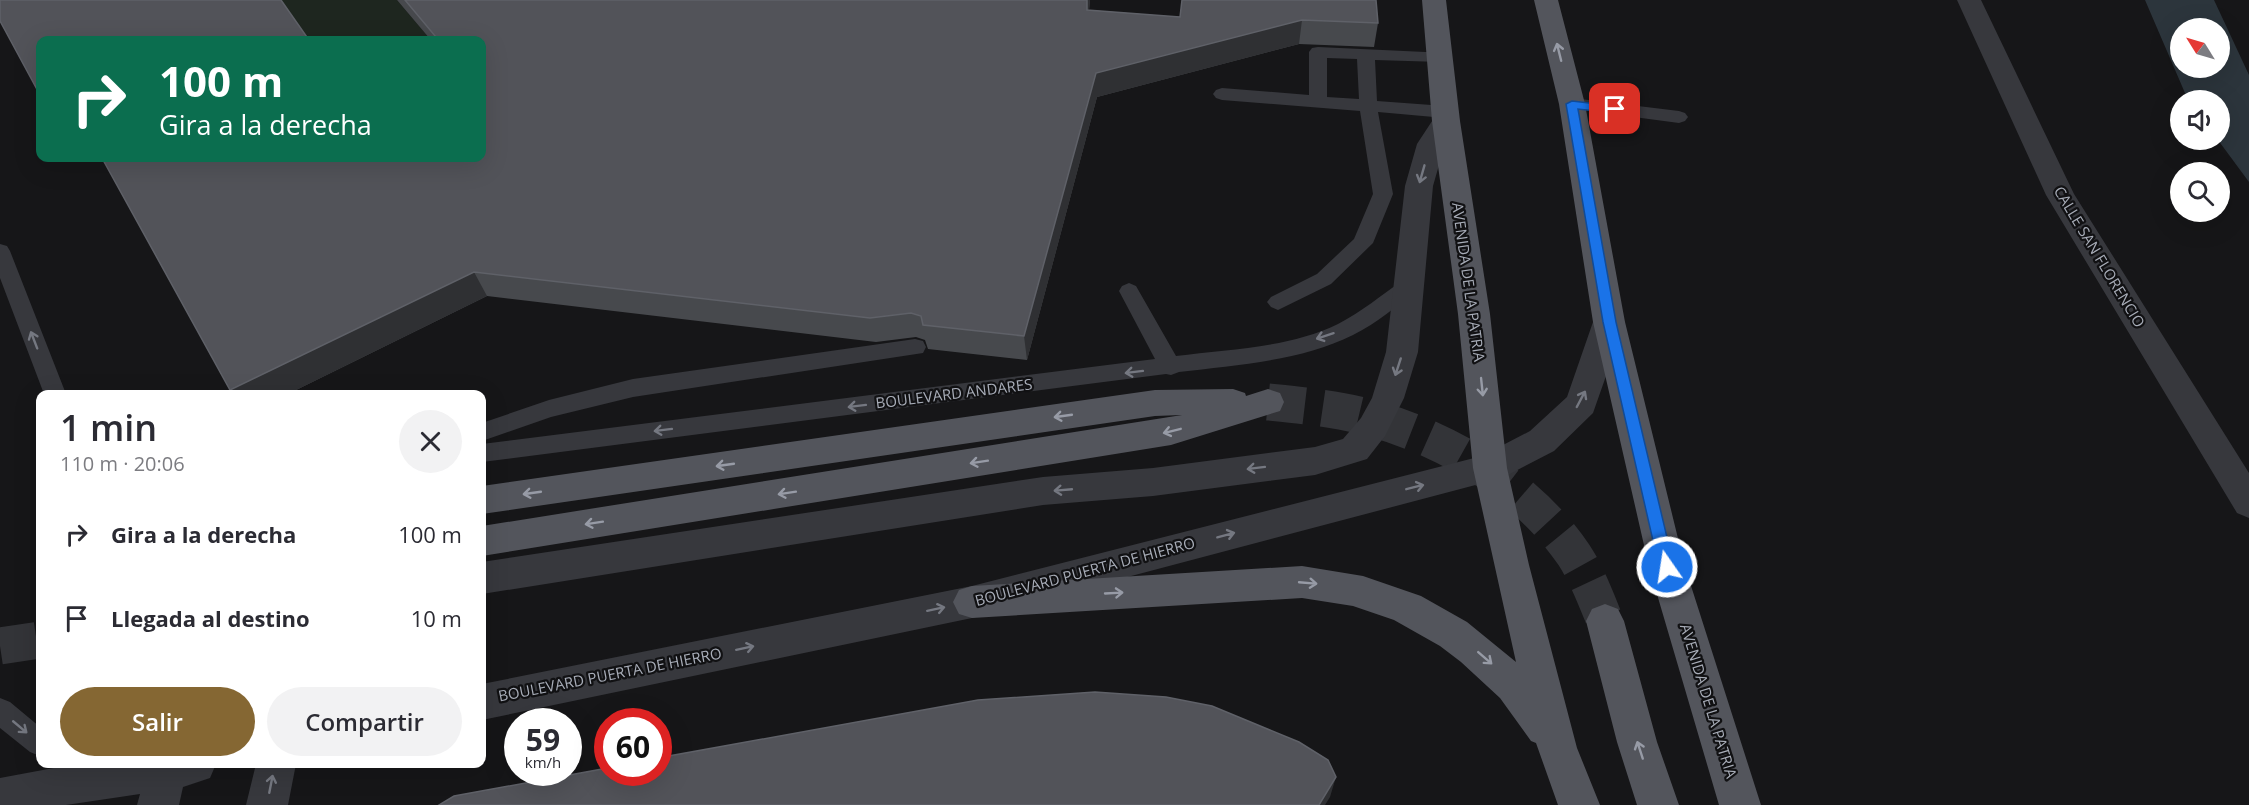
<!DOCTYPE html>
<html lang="es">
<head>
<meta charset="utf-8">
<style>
	body { margin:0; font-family:"Open Sans",sans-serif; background:#f2f2f3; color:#2b2b33; height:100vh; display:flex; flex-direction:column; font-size:22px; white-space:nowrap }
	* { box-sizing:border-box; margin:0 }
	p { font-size:20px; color:#7c7c81 }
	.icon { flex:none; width:33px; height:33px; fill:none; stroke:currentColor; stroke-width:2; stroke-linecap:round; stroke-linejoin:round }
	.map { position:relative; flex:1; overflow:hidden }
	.panel { position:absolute; left:36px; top:390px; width:450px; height:378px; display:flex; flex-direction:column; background:#fff; border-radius:12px; box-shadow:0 6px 24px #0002 }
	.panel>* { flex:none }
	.top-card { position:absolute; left:36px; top:36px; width:450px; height:126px; border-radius:12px; box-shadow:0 6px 24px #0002; background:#0b6e4f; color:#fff; overflow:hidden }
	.needle { width:39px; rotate:307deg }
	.tools { position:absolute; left:2170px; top:18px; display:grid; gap:12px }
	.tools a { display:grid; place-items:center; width:60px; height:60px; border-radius:50%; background:#fff; box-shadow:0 6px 24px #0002; font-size:30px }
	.speed { position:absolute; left:504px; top:708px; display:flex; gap:12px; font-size:30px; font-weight:700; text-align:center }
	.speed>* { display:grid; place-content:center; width:78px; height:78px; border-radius:50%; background:#fff; box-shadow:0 6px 24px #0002; line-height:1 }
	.speed small { font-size:15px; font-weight:400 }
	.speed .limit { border:9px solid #d22; background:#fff; color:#111 }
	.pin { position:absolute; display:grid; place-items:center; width:51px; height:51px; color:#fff; margin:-26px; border-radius:12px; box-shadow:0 3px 9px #0006 }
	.me { position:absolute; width:66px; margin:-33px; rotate:347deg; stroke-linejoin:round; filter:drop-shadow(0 0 4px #0008) }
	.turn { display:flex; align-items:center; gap:21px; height:126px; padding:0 24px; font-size:27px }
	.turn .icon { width:78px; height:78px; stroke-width:2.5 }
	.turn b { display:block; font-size:42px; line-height:51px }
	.round { display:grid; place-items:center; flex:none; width:63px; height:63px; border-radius:32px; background:#f2f2f3 }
	.overview { display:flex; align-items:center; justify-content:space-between; height:102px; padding:0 24px }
	h1 { font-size:36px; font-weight:600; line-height:45px }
	.cta { display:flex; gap:12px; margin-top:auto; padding:12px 24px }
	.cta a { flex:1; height:69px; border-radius:36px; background:#856733; color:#fff; font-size:24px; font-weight:600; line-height:69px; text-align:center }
	.cta a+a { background:#f2f2f3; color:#2b2b33 }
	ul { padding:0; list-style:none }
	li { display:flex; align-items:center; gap:18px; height:84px; padding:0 24px }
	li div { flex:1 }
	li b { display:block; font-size:22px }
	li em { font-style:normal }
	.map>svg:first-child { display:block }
	.green { fill:#1e261f }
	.water { fill:#2c353c; fill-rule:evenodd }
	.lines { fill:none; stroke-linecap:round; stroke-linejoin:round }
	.minor-tunnel { stroke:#333438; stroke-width:37; stroke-dasharray:37 18; stroke-linecap:butt }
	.primary-tunnel { stroke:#333438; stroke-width:37; stroke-dasharray:37 18; stroke-linecap:butt }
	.service { fill:#37383d; fill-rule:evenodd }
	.minor { fill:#37383d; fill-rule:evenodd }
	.primary { fill:#53555c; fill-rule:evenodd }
	.wall { fill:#47494d }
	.shaded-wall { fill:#2f3033 }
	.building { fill:#525359; stroke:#5f6168; stroke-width:1.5 }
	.oneway { stroke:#979ba6 }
	.oneway2 { stroke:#757881 }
	.route { fill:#1a73e8; stroke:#114b97; stroke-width:1.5 }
	.labels { text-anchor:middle; stroke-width:4.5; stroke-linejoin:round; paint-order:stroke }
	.street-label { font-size:15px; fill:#a8adb8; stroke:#111113 }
</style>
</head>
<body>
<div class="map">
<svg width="2249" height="805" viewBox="0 0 2249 805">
	<rect width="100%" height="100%" fill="#161618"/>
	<!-- green -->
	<path class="green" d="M278,0H397L431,40H306Z"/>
	<!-- water -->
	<path class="water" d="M2145,0H2214L2249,75V182L2218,140H2220V100H2188ZM2181,28H2220V68H2181Z"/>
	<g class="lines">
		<!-- minor-tunnel -->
		<path class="minor-tunnel" d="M0,646L40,640"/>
		<!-- primary-tunnel -->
		<path class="primary-tunnel" d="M1268,402C1298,405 1329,408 1359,415C1440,434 1526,484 1574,555C1587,575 1596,599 1605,621"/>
		<!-- service -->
		<path class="service" d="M1318,47L1447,53L1450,57L1447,61L1441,62L1375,60L1377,101L1445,106L1451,108L1454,112L1451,116L1445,118L1378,112L1393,194L1373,243L1331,284L1278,310L1271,307L1267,302L1271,297L1317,274L1354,239L1373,194L1360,111L1222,100L1216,98L1213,94L1216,90L1222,88L1309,95V52L1312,48ZM1327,58L1357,59L1359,99L1327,97Z
			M1572,98L1679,111L1685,113L1688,117L1685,121L1679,123L1566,108L1563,104L1566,100Z
			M0,244L7,246L10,251L66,394H44L0,278Z
			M1410,278L1417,280L1420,285L1417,290C1397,306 1377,323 1353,335C1301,361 1237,365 1179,372L1171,375L1166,374L482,462V444L1155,359L1119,291L1122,286L1129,283L1136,286L1176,356C1229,349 1289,348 1338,324C1361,312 1382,295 1403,280Z
			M915,339L923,341L926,347L923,353L633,397L551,417L482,441V423L549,400L633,379Z
			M0,698L10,702L40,727V756L30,752L0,728Z"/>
		<!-- minor -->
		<path class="minor" d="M1957,0H1981L2074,194L2249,473V518L2237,513L2046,195Z
			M1446,112L1456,115L1460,121L1445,144L1433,186L1418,352L1404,398L1385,436L1367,459L1315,475L1153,496L1043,505L482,594V562L1043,477L1153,468L1315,447L1343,439L1361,418L1372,398L1386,352L1405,186L1417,144L1436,115Z
			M1609,310L1620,314L1625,322L1593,413L1554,451L1502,478L972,618L482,720V684L972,586L1482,456L1530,431L1567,397L1593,322L1598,314Z
			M75,764H216L210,778L183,787L179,805H137L140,794L66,805H0V778Z
			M256,764H296L288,805H246Z"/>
		<!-- primary -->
		<path class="primary" d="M1422,0H1446L1460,121L1490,314L1507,468L1529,565L1577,748L1600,805H1558L1536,743L1531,741L1500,698L1461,662L1440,646L1394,620L1353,606L1302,598L972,618L959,614L953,602L959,590L972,586L1302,566L1363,576L1421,596L1467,622L1516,662L1473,468L1458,314L1432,121Z
			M1534,0H1558L1585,104L1625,322L1685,567L1761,805H1719L1649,567L1593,322L1559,104Z
			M1233,389L1245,393L1246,396L1268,389L1280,393L1284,402L1280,411L1171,445L482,556V526L1182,415L1155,416L482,514V486L1155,390Z
			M1605,604L1618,609L1624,621L1657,742L1679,805H1637L1617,742L1586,621L1592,609Z"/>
	</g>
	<!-- wall -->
	<path class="wall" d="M397,0H1090L1089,10L1180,17L1182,0L1378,23L1374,47L1299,44L1097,97L1027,360L928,349L925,340L916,337L876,342L487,296L288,394H234L482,158L430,39Z"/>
	<!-- shaded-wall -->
	<path class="shaded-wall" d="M1087,0H1090L1087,34Z
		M1302,20L1299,44L1097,97L1027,360L1024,336L1096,73Z
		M474,272L487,296L288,394H234L230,390Z
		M1336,777L1330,797L1325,805H1319Z"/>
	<!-- building -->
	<path class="building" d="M0,0H281L309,40H40V95L0,21Z
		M405,0H1087V10L1180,17L1182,0H1376L1378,23L1302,20L1096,73L1024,336L923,325L921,316L911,313L870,318L474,272L230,390L102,158H482V40H426L436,37Z
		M1095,692L1166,697L1212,706L1299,742L1328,760L1336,777L1319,805H439L454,796L608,768V772H658V758L978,700Z"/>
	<!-- one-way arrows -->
	<defs><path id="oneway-shaft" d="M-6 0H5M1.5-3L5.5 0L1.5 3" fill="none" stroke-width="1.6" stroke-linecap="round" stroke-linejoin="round" transform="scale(1.5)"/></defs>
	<g class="oneway">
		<use href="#oneway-shaft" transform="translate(1559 52) rotate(-104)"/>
		<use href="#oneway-shaft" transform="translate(1482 387) rotate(84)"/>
		<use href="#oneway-shaft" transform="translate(1063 416) rotate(172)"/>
		<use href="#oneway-shaft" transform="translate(1172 431) rotate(166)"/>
		<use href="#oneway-shaft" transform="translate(979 462) rotate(171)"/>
		<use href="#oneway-shaft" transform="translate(725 465) rotate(172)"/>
		<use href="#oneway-shaft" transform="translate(532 493) rotate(172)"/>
		<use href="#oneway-shaft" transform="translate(787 493) rotate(171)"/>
		<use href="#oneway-shaft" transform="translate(594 523) rotate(171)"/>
		<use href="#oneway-shaft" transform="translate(1308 583) rotate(5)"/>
		<use href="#oneway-shaft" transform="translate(1114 593) rotate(-3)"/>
		<use href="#oneway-shaft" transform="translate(1485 658) rotate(41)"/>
		<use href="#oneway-shaft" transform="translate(1640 750) rotate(-108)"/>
	</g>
	<g class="oneway2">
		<use href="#oneway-shaft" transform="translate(1422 174) rotate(106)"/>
		<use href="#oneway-shaft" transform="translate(1325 336) rotate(162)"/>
		<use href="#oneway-shaft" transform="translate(34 340) rotate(-111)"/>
		<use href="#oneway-shaft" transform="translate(1398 367) rotate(108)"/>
		<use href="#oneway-shaft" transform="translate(1134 372) rotate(173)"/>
		<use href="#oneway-shaft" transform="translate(1581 399) rotate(-62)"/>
		<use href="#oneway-shaft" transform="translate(857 406) rotate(173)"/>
		<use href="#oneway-shaft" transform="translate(663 430) rotate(173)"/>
		<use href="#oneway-shaft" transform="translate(1256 468) rotate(173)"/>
		<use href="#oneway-shaft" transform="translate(1415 487) rotate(-14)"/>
		<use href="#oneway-shaft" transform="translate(1063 490) rotate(175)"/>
		<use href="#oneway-shaft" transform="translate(1226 535) rotate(-15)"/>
		<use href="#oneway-shaft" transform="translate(936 609) rotate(-12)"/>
		<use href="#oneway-shaft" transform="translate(745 648) rotate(-12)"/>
		<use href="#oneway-shaft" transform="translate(20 727) rotate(40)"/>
		<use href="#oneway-shaft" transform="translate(271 784) rotate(-79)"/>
	</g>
	<!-- route -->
	<path class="route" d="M1572,101L1615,106L1620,109L1615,113L1578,109L1616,322L1674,567L1672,572L1667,574L1661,572L1659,567L1603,322L1566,104Z"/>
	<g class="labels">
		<!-- street labels -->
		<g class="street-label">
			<text transform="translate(2099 257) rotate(59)" y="5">CALLE SAN FLORENCIO</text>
			<text transform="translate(1468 282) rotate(82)" y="5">AVENIDA DE LA PATRIA</text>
			<text transform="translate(954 394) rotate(-7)" y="5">BOULEVARD ANDARES</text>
			<text transform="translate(1085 572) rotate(-15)" y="5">BOULEVARD PUERTA DE HIERRO</text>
			<text transform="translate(610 675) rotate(-11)" y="5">BOULEVARD PUERTA DE HIERRO</text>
			<text transform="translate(1708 701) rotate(73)" y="5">AVENIDA DE LA PATRIA</text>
		</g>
	</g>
</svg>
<div class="tools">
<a><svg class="needle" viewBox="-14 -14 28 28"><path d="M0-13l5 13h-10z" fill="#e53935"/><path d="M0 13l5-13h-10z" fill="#7c7c81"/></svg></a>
<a><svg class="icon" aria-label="sound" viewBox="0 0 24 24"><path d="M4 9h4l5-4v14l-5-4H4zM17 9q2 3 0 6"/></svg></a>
<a><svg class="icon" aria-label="search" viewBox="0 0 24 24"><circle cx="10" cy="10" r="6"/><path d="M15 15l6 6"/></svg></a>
</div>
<div class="speed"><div>59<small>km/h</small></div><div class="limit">60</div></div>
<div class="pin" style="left:1615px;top:109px;background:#d93025"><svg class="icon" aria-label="arrive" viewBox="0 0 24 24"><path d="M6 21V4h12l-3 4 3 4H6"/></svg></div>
<svg class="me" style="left:1667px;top:567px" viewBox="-20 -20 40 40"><circle r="17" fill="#1a73e8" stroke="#fff" stroke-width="3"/><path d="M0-11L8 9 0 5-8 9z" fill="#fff"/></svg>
<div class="top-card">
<div class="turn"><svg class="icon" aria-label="right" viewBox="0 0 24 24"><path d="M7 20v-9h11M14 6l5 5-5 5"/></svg><div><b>100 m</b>Gira a la derecha</div></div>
</div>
<section class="panel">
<div class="overview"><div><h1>1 min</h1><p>110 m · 20:06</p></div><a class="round"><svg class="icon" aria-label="close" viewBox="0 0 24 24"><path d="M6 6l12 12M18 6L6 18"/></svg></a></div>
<ul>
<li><svg class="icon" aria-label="right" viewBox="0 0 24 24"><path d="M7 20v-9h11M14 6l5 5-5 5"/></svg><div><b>Gira a la derecha</b></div><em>100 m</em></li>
<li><svg class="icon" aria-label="arrive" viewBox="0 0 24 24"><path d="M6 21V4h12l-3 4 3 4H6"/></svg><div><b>Llegada al destino</b></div><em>10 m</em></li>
</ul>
<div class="cta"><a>Salir</a><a>Compartir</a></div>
</section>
</div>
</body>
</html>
